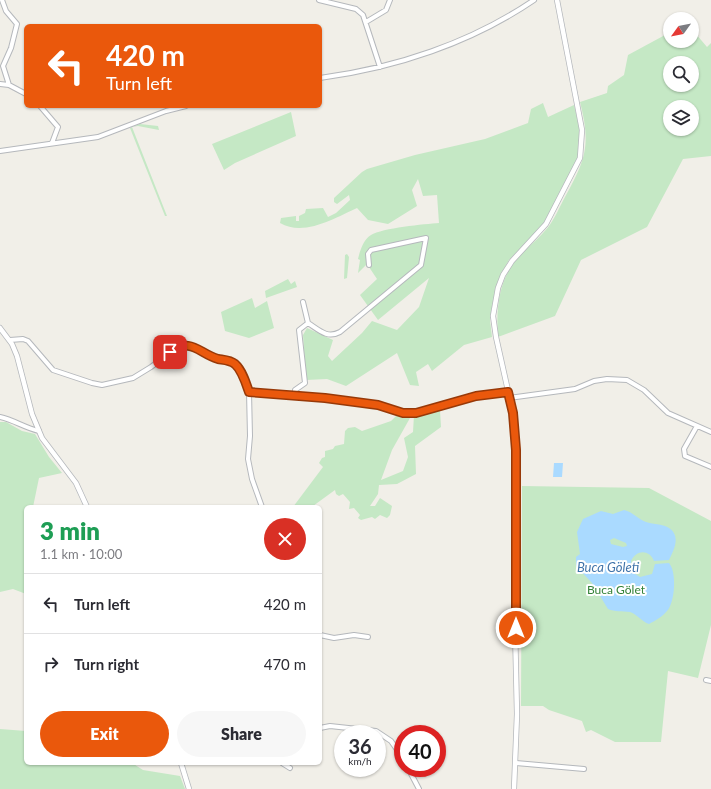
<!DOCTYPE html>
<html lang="en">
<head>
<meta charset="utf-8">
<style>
	body { margin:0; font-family:Lato,sans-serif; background:#f7f7f7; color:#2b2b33; height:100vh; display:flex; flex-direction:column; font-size:15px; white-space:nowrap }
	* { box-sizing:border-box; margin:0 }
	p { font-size:13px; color:#7c7c81 }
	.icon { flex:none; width:22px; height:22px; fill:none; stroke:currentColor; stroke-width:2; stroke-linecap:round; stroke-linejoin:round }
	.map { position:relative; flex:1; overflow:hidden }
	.sheet { position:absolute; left:24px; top:505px; width:298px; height:260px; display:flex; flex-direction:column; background:#fff; border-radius:6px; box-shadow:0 1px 3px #0004 }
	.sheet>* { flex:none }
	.hud { position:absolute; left:24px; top:24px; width:298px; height:84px; border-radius:6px; box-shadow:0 1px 3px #0004; background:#ea580c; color:#fff; overflow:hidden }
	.needle { width:26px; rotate:237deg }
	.tools { position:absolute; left:663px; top:12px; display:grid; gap:8px }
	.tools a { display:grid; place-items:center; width:36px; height:36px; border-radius:50%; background:#fff; box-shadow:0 1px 3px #0004; font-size:20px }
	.speed { position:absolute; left:334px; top:725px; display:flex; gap:8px; font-size:20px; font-weight:700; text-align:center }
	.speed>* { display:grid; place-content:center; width:52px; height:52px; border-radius:50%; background:#fff; box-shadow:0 1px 3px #0004; line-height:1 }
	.speed small { font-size:10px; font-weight:400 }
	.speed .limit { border:6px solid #d22; background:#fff; color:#111 }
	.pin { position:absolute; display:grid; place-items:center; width:34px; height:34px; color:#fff; margin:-17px; border-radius:8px; box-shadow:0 2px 6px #0006 }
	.me { position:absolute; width:44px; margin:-22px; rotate:0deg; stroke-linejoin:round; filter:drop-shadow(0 0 3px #0008) }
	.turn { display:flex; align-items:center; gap:14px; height:84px; padding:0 16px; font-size:18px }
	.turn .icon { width:52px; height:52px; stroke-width:2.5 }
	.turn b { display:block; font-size:28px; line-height:34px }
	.round { display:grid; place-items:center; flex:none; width:42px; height:42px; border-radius:21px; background:#f7f7f7 }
	.overview { display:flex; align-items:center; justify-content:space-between; height:68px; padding:0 16px }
	h1 { font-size:24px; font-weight:800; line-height:30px; color:#1e9e55 }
	.primary-button { display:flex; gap:8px; margin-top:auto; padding:8px 16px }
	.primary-button a { flex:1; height:46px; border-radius:24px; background:#ea580c; color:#fff; font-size:16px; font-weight:800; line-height:46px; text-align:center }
	.primary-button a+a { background:#f7f7f7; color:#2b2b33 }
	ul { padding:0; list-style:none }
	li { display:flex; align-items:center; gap:12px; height:60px; padding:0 16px; border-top:1px solid #e1e1e2 }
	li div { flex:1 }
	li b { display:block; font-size:15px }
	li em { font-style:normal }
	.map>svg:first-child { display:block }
	.green { fill:#c5e8c5; fill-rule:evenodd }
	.water { fill:#aadaff; fill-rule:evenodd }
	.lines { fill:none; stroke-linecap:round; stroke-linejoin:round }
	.minor-casing { stroke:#b5b8bc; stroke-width:6 }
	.tertiary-casing { stroke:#b5b8bc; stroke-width:6 }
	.minor { stroke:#fff; stroke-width:4 }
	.tertiary { stroke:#fff; stroke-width:4.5 }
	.route-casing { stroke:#983908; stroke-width:10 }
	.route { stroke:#ea580c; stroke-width:7 }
	.labels { text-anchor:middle; stroke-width:4; stroke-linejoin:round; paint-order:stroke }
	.park-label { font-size:12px; fill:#348238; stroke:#fff }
	.water-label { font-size:13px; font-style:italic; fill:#4174aa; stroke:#fff }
</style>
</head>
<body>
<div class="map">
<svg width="711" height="789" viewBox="0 0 711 789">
	<rect width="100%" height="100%" fill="#f1efe8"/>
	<!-- green -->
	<path class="green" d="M692,34H696L707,47L711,43V156L683,159L647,227L581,260L555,316L498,337C496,311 498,283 515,261C525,249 539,239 549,226C555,218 560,206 565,197C586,159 591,145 580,102L607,93L608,86L624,75L628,55L665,35H670V41H692ZM670,63H692V85H670ZM670,107H692V129H670Z
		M543,103L548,117L574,105L581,133L578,157L545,223L509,260L500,276L493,302L490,320L492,337L464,345L432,371L428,364L416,372L419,386L410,385L397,353L346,386L327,379L306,380L303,335L307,328L333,340L328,356L332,361L362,333L372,321L397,330L419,307L429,278L378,320L360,295L377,279L367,264L358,273L360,260L358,259C360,251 363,240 371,235C382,228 425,224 439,223L437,195L423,196L418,179L412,190L417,206L388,224L368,220L357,208C335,218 304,237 280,223L281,218L296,216V221H299V216L305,213L306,209L323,208L328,217L336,213L350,200L349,195L337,204L334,202V198L362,172L367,169L415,155L485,139L528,123L531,109Z
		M291,112L296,136L235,163L224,170L212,144Z
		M140,124L158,126L159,130L138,126L132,127L167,216H165L130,128Z
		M347,254L349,257L347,278L344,279L345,255Z
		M288,279L291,284L295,281L297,287L266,298L265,291Z
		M252,298L255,308L267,301L274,328L249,338L225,331L221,312Z
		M440,410L441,427L415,446L416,474L397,484L379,485L378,494L370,506H375L380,498L392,506L390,515L387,518L380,515L375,519L372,517L361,520L358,518L360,515L354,508L349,509L350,502L343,494L339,496L336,494L335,490L313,506L293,507L323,467L319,463L322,458L325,457V451L333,449L335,446L344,444L345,431L348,428L355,427L362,431L391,421L398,414L408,415L410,418L392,450L381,480L403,471L408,457L404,438L413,432L414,415Z
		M0,422H6L22,431L35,434L49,457L62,473L39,478L33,507H26V594L13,589L0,592Z
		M522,486L649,488L711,521V625L698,678L668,671L661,742H615L591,730L586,732L582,721L549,710L543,706H521Z
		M0,729L26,731V763H132L143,770L180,776L185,789H0Z"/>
	<!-- water -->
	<path class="water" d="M554,463H563L562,477H553Z
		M624,510C633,512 638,519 646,522C652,524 659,524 665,526C682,533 675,548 669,560L654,561C649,549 636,550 631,561L632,572L640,577L652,574L655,564L669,563C677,572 675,602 667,611C662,617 656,620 649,624C642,622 637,614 630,612C622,611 615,612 608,609L592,583L576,566V557L580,554L577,532L583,519L601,511L613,514ZM614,538L626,543L627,546L623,547L611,544L610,540Z"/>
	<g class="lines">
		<defs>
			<path id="minor" d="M2,0L6,11L17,24L11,48L3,66L9,85L26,94
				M319,0L356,9L363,15L380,67
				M366,22L386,10L390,0
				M320,78C395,68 471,43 534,0
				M0,84L9,85
				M40,106L58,127L52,143
				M0,151L98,137L166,111L186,106
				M308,323C319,330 327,339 340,332L421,265L426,238L371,250L368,254L369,265
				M10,340L23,339L28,341L53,370L92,383L102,385L133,378L151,367L176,348L189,345L217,359L227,360L236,364L245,380L249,392L250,436L248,459L252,479L262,507
				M249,392L325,398L378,405L403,413H416L476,396L508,392
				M294,396L295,390L305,383L299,330L308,323L303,302
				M509,398L575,389L594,381L607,379L627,380L644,390L668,413L711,432
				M0,417C14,420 25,428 39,431
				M697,426L684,449L685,456L711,467
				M320,635L334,638L354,635L368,637
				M706,680L711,681
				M320,728L330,726L376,731L391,741L403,758
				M282,763L290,768
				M516,763L584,769
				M408,768L419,789"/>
			<path id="tertiary" d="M0,328L12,344L17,356L32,414L42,438L76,483L87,507
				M181,763L189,789
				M514,789L517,714L515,628L516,450L513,413L496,337L493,316L498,288L503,275L512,261L546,224L580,158L582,130L557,0"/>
		</defs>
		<!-- minor casing -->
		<use href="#minor" class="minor-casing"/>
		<!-- tertiary casing -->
		<use href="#tertiary" class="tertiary-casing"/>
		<!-- minor -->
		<use href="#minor" class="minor"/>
		<!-- tertiary -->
		<use href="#tertiary" class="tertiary"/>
	</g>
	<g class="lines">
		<defs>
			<path id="route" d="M170,352C192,337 198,353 218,359C224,360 230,360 235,364C242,370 246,383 249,392L325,398L378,405L403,413H416L476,396L508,392L513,413L516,450V628"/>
		</defs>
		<!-- route casing -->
		<use href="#route" class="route-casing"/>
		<!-- route -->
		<use href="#route" class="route"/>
	</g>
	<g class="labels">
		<!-- park labels -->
		<g class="park-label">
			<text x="616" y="594">Buca Gölet</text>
		</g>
		<!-- water labels -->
		<g class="water-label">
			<text x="608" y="572">Buca Göleti</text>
		</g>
	</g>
</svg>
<div class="tools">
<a><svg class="needle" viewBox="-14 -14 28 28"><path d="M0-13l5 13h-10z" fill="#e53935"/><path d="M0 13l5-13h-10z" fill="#7c7c81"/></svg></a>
<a><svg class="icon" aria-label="search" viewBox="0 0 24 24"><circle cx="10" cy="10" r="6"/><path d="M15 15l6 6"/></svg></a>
<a><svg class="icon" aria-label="layers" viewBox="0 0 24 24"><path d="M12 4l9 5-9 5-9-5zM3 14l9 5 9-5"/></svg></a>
</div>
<div class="speed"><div>36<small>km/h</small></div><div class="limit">40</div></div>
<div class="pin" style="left:170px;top:352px;background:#d93025"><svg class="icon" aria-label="arrive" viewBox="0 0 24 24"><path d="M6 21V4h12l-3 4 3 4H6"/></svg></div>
<svg class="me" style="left:516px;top:628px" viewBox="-20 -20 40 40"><circle r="17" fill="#ea580c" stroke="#fff" stroke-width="3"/><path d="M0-11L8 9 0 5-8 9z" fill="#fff"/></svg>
<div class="hud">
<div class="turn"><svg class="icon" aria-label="left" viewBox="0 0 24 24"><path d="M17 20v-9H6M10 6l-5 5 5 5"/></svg><div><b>420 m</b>Turn left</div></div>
</div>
<section class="sheet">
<div class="overview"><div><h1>3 min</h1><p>1.1 km · 10:00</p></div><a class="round" style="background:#d93025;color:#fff"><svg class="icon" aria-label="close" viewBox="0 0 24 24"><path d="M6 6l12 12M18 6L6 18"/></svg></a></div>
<ul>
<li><svg class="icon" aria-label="left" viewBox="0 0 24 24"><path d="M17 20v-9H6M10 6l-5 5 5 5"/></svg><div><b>Turn left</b></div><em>420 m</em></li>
<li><svg class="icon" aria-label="right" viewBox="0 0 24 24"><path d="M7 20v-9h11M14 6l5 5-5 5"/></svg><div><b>Turn right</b></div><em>470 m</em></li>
</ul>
<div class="primary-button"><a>Exit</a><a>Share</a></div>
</section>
</div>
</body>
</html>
